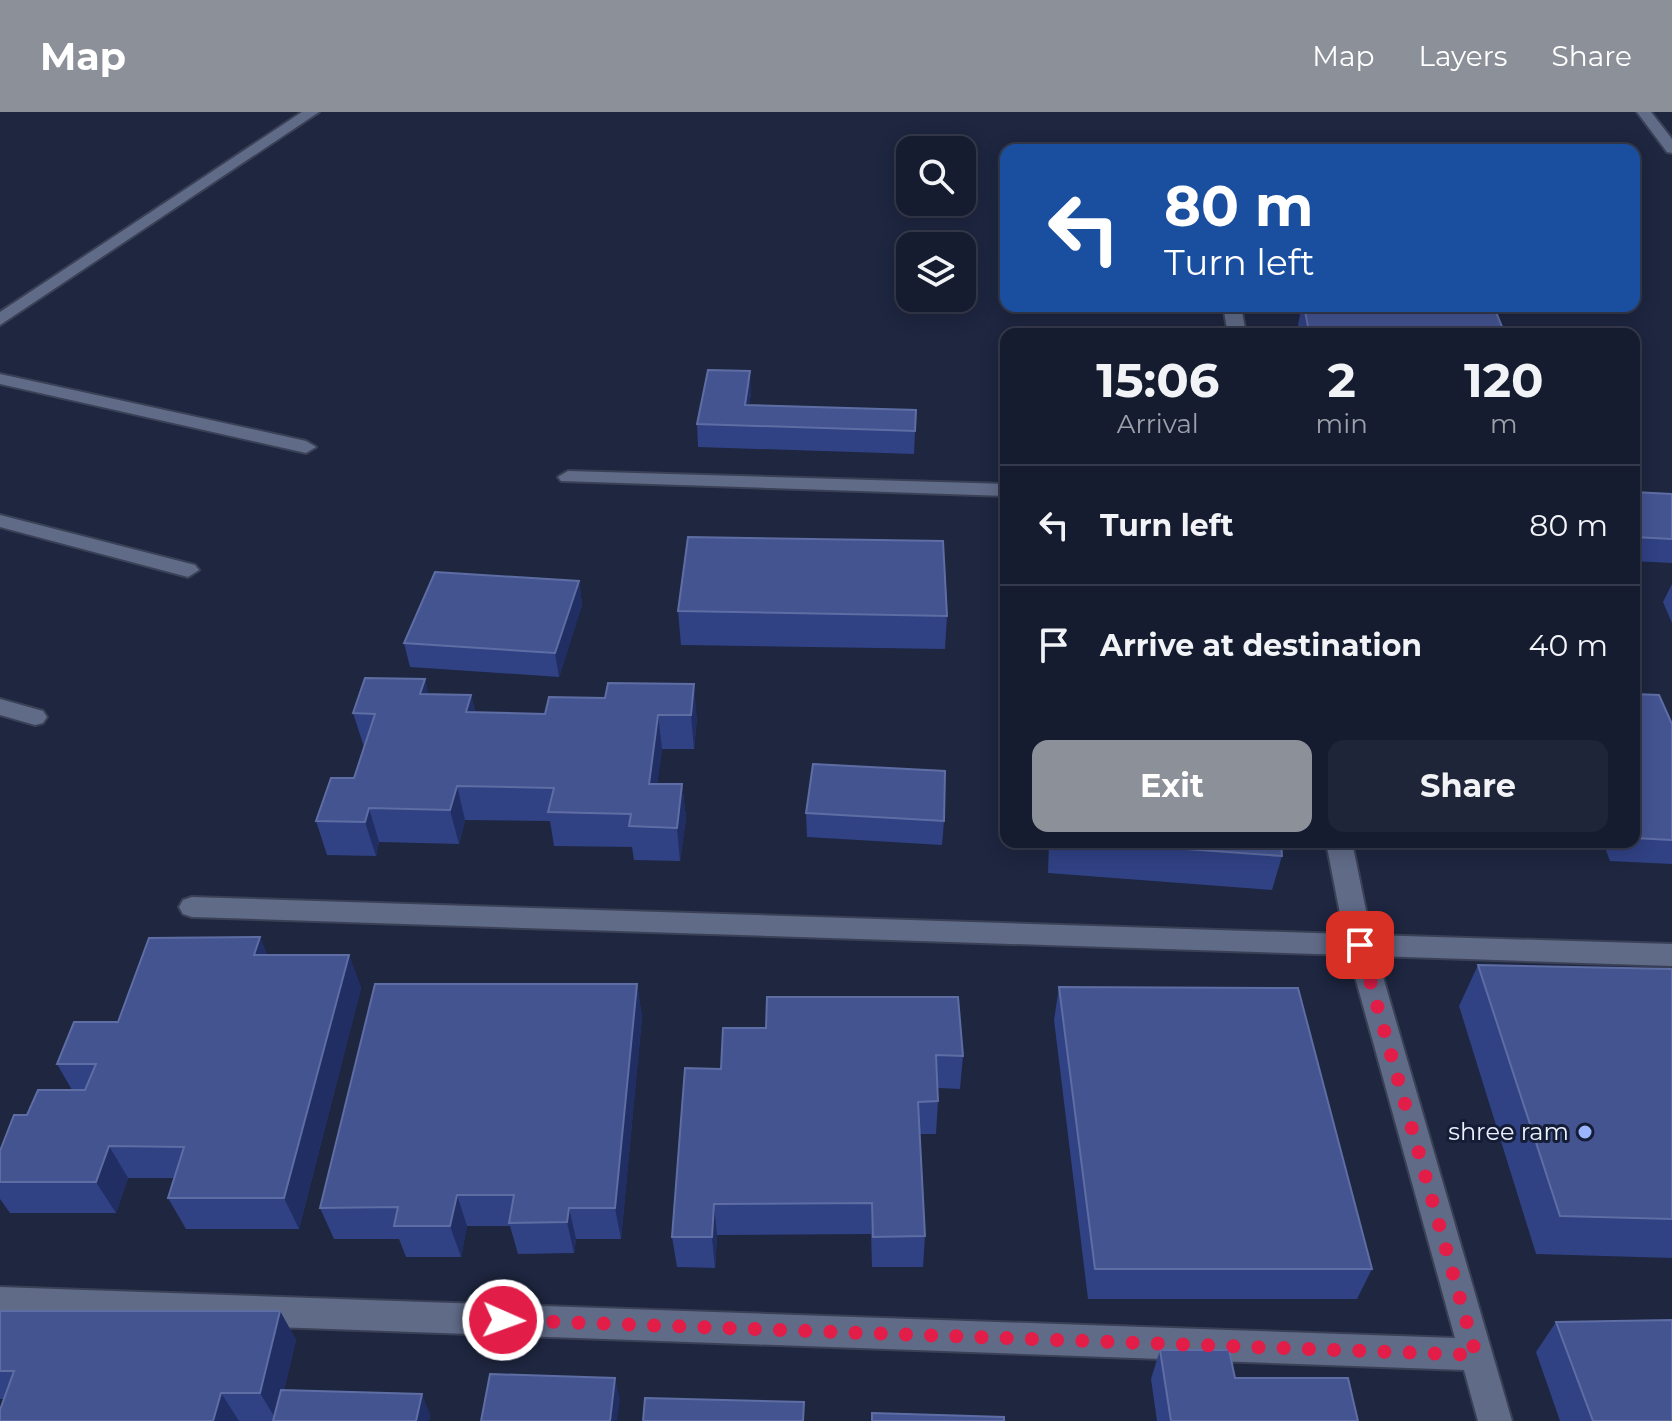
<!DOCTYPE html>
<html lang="en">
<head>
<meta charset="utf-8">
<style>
	body { margin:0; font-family:Montserrat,sans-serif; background:#1f2538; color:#f1f3f6; height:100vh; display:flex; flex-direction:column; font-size:30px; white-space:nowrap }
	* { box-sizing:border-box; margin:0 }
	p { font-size:26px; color:#9ea1ab }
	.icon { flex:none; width:44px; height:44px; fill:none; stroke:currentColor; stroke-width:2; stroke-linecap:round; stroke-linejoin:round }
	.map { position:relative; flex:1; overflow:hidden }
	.details { position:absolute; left:1000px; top:216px; width:640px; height:520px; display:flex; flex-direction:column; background:#161c30; border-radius:16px; box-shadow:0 4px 20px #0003,0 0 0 2px #353a4c }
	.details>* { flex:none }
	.guide { position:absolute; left:1000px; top:32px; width:640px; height:168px; border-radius:16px; box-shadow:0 4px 20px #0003,0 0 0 2px #353a4c; background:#1a4fa0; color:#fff; overflow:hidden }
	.buttons { position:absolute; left:896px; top:24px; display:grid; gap:16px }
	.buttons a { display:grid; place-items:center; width:80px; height:80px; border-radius:16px; background:#161c30; box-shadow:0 4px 20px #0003,0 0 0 2px #353a4c; font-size:40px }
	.pin { position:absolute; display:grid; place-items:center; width:68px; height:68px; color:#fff; margin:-34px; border-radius:16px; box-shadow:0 4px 12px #0006 }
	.me { position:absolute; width:88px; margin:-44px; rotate:92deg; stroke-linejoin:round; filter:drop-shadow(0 0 6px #0008) }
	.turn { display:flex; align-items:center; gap:28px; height:168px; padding:0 32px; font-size:36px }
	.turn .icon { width:104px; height:104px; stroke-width:2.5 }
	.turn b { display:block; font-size:56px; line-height:68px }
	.eta { display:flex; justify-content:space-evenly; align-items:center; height:136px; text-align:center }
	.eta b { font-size:48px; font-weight:700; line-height:56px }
	.primary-button { display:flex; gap:16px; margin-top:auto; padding:16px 32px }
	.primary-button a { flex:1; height:92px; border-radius:16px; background:#8c9099; color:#fff; font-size:32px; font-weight:700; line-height:92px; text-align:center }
	.primary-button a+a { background:#1f2538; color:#f1f3f6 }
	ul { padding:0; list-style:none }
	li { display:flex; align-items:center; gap:24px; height:120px; padding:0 32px; border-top:2px solid #353a4c }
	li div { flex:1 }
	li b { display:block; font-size:30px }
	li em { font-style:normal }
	header { display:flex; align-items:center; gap:48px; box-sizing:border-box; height:112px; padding:0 40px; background:#8c9099; color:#fff }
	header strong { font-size:38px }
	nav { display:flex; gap:44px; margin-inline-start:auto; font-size:28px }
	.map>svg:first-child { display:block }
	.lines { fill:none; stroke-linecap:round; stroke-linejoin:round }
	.minor-casing { stroke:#3a4156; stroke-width:4 }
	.minor { fill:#606b88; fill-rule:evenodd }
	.wall { fill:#304184 }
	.shaded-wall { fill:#202e63 }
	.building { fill:#445491; stroke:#5e6da3; stroke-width:2 }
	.route { stroke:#e11d48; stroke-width:14; stroke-dasharray:0 25.2 }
	.poi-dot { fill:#9ab5fd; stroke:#141d35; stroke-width:3 }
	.labels { text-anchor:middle; stroke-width:6; stroke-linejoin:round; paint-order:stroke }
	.near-poi-label { font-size:24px; fill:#ebf1ff; stroke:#141d35; text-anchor:end }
</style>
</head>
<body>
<header>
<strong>Map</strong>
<nav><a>Map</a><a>Layers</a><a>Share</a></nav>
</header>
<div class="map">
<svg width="1672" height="1309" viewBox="0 0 1672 1309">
	<rect width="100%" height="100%" fill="#1e2640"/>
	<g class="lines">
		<defs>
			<path id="minor" d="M302,0H319L0,213V200Z
				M1637,0H1651L1672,27V41L1667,40Z
				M1223,194H1241L1246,222H1228Z
				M0,262L306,329L316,335L306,341L0,272Z
				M568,359L1006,372V384L561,369L558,365Z
				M0,403L195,453L199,458L188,465L0,415Z
				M0,587L43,599L47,605L43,611L35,613L0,603Z
				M1326,730H1352L1371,823L1672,832V854L1377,844L1512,1309H1478L1464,1258L0,1205V1175L1455,1226L1349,843L192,805L183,802L179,795L183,788L192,785L1344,822Z"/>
		</defs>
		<!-- minor casing -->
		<use href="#minor" class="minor-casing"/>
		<!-- minor -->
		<use href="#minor" class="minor"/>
	</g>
	<!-- wall -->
	<path class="wall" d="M1302,194H1376L1505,222H1300L1298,212Z
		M751,281L749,293L916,298L914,342L698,335L697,312Z
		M1634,380L1672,382V451L1634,449Z
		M579,469L582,493L559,565L410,555L404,531Z
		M1672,472V511L1663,490Z
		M678,499L947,504L945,537L681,533Z
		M425,567L428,582L471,583L475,600L545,602L605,586L608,571L697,606L694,637H662L657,672H682L686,706L680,749L634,748L632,735L554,734L550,709L465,708L459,732L379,730L376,744L327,743L316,709L354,666L364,635L353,601Z
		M1634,582L1672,612V752L1610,749L1603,730H1634Z
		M806,701L944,709L942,733L807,725Z
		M1049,730H1281L1282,744L1272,778L1048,761Z
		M260,825L267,843H349L361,876L299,1117H186L168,1086L174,1066H128L116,1101H10L0,1087V1039L27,1003L72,978L57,952L118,910Z
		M1478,853L1672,857V1146L1536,1142L1459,894Z
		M637,872L642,905L621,1127H576L574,1141L518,1142L510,1114H467L461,1145H406L399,1127H334L320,1096Z
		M1059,875L1372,1157L1357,1187H1088L1054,908Z
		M723,916L963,944L960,977L938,976V989L936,1022H920L925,1124L923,1155H872L871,1122L717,1123L715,1156L677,1155L672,1125L721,957Z
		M0,1199H280L296,1228L284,1278L430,1302L429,1309H0L4,1287H0Z
		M1556,1210L1672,1309H1560L1536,1240Z
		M1160,1238L1235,1266L1358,1309H1157L1151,1267Z"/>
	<!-- shaded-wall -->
	<path class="shaded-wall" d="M750,259L751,281L746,316L745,293Z
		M579,469L582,493L559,565L555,541Z
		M425,567L433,601L420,582Z
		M694,572L697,606L694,637L691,603Z
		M471,583L478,617L466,600Z
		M658,603L662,637L653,706L649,672Z
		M682,672L686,706L680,749L677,716Z
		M457,674L465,708L459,732L450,698Z
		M369,696L379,730L376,744L365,710Z
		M260,825L273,859L254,843Z
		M349,843L361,876L299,1117L284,1086Z
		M637,872L642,905L621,1127L615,1096Z
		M109,1034L128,1066L116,1101L96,1070Z
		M457,1083L467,1114L461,1145L450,1114Z
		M714,1092L717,1123L715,1156L712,1125Z
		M569,1096L576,1127L574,1141L567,1110Z
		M280,1199L296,1228L277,1309L260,1281Z
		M615,1266L620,1287L617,1309H610Z
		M221,1281L239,1309H213Z
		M422,1282L430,1302L429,1309H416Z"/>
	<!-- building -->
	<path class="building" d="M1304,194H1376L1496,200L1505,222H1348L1309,220Z
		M1016,219L1069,222H1016Z
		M708,258L750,259L745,293L916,298L915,319L697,312Z
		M1634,380L1672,382V427L1634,425Z
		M688,425L943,429L947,504L678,499Z
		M435,460L579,469L555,541L404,531Z
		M365,566L425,567L420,582L471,583L466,600L545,602L549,585L605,586L608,571L694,572L691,603H658L649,672H682L677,716L629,714L631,702L548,700L554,676L457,674L450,698L369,696L365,710L316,709L331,666H354L375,602L353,601Z
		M1634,582L1659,583L1672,612V728L1634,726Z
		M813,652L945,659L944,709L806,701Z
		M1090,730H1281L1282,744Z
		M260,825L254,843H349L284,1086H168L184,1035L109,1034L96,1070H0V1039L14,1003H27L38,978H85L96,952H57L74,910H118L149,826Z
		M1478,853L1672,857V1107L1560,1104Z
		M375,872H637L615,1096H569L567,1110L509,1111L514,1083H457L450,1114H394L398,1095L320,1096Z
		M1059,875L1298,876L1372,1157H1095Z
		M767,885H958L963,944L936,943L938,989L918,990L925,1124L873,1125L872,1091L714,1092L712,1125H672L685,956L721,957L723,916H766Z
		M0,1199H280L260,1281H221L213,1309H0V1298L14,1259H0Z
		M1672,1208V1309H1593L1556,1210Z
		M1160,1238H1229L1235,1266H1348L1358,1309H1171Z
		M490,1262L615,1266L610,1309H481Z
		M281,1278L422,1282L416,1309H273Z
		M645,1286L804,1290L803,1309H643Z
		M872,1301L1004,1305V1309H872Z"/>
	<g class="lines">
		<!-- route -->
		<path class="route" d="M503,1208L1476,1243L1360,833"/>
	</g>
	<!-- markers -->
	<circle class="poi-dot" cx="1585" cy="1020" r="8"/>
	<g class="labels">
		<!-- near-poi labels -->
		<g class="near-poi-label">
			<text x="1569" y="1028">shree ram</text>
		</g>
	</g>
</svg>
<div class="buttons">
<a><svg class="icon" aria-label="search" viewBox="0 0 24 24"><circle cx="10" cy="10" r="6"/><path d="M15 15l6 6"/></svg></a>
<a><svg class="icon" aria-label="layers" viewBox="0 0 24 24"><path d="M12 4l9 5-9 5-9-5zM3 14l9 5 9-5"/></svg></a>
</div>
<div class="pin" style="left:1360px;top:833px;background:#d93025"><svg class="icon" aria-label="arrive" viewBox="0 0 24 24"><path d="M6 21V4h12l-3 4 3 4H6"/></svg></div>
<svg class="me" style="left:503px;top:1208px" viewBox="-20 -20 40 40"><circle r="17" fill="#e11d48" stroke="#fff" stroke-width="3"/><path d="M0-11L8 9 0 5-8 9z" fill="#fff"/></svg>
<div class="guide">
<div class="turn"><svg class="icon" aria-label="left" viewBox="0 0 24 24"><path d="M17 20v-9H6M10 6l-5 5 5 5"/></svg><div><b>80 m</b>Turn left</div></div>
</div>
<section class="details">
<div class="eta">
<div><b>15:06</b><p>Arrival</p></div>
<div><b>2</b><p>min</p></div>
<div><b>120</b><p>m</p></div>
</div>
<ul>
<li><svg class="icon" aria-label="left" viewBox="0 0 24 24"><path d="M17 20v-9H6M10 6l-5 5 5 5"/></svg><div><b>Turn left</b></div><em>80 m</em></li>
<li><svg class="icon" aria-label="arrive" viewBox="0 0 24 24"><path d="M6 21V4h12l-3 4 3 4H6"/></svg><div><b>Arrive at destination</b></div><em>40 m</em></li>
</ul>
<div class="primary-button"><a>Exit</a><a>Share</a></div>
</section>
</div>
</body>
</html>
